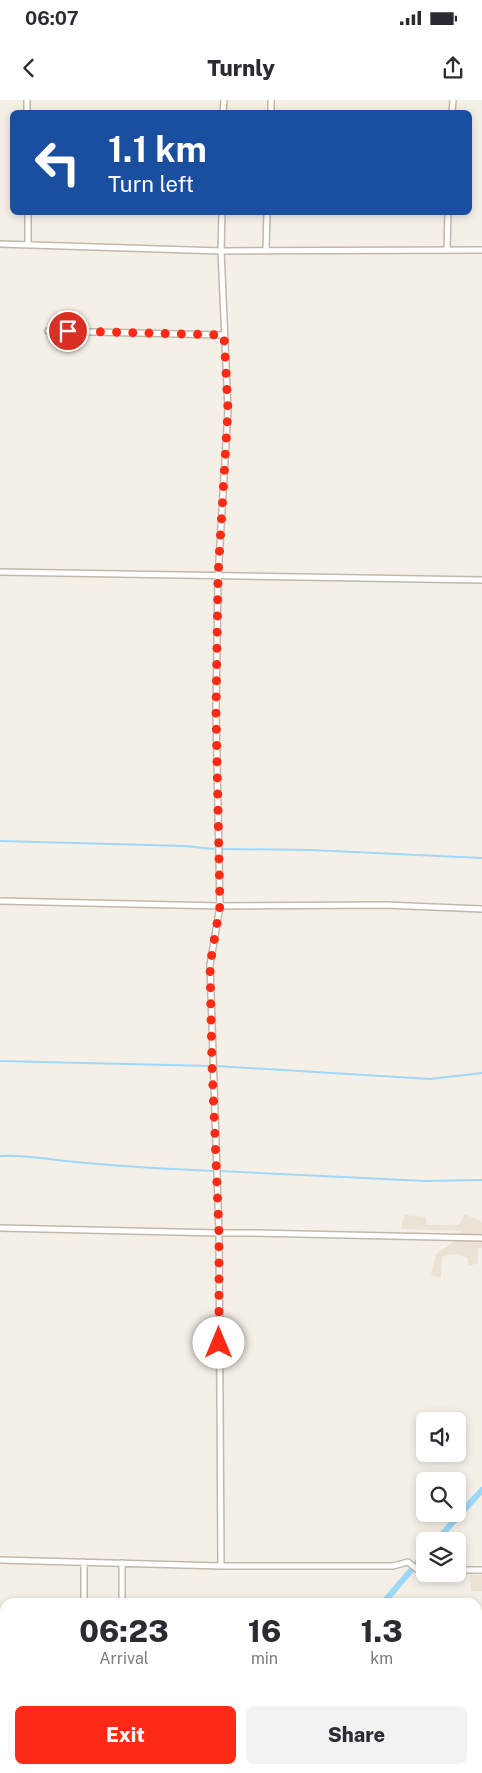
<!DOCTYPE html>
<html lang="en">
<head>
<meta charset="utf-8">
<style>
	body { margin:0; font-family:"Public Sans",sans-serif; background:#f2f2f3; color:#2b2b33; height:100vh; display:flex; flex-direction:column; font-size:19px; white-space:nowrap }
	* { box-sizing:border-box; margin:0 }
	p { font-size:16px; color:#7c7c81 }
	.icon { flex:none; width:28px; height:28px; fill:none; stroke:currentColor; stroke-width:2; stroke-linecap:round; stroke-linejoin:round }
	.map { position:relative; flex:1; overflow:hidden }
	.sheet { position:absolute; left:0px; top:1498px; width:482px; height:176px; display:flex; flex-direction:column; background:#fff; border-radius:15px 15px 0 0; box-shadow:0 2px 8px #0003 }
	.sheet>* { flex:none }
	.top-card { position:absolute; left:10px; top:10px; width:462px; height:105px; border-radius:8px; box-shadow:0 2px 8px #0003; background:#1a4fa0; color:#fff; overflow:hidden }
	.fabs { position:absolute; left:416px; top:1312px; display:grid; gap:10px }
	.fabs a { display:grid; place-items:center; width:50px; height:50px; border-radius:8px; background:#fff; box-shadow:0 2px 8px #0003; font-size:25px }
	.pin { position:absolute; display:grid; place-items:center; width:42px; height:42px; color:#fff; margin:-21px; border:2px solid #fff; border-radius:50%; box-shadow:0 1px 5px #0007 }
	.me { position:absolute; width:55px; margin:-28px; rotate:0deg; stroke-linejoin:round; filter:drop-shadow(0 0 4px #0008) }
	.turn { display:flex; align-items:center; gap:18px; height:105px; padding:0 15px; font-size:22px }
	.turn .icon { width:65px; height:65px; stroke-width:2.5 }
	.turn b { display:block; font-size:35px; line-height:42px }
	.eta { display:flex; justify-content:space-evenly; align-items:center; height:85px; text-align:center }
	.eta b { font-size:30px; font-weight:800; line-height:35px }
	.primary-button { display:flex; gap:10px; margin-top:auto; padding:10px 15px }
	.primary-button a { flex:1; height:58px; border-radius:8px; background:#ff2a15; color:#fff; font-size:20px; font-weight:800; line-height:58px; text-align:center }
	.primary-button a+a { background:#f2f2f3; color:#2b2b33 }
	.status { display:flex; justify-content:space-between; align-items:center; height:35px; padding:0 25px; background:#fff; direction:ltr }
	.status svg { height:14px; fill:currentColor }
	header { display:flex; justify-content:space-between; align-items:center; height:65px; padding:0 15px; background:#fff; font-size:22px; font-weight:800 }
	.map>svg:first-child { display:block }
	.residential { fill:#eae2d5 }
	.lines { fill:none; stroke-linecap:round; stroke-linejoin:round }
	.stream { stroke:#9ed8f8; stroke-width:2 }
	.canal { stroke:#9ed8f8; stroke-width:6 }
	.minor-casing { stroke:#c2b8a9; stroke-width:8 }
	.minor { stroke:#fff; stroke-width:5 }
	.route { stroke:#ff2a15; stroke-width:9; stroke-dasharray:0 16.2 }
</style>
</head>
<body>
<div class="status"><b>06:07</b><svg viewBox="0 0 49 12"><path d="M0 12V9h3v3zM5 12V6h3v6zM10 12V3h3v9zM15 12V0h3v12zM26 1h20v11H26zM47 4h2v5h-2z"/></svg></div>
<header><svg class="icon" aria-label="back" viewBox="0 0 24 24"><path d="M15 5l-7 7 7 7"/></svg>Turnly<svg class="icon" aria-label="share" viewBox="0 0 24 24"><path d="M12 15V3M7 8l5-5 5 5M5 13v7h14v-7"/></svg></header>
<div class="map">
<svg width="482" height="1673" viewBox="0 0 482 1673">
	<rect width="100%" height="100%" fill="#f5f0e7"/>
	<!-- residential -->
	<path class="residential" d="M465,1114L482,1122V1148H478V1163L469,1166L467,1157L450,1154L442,1157L441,1178L431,1175L436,1154L452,1143L462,1131L401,1129L404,1115L426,1117V1125H459Z
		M470,1475H482V1491H471Z"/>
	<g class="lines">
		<!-- stream -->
		<path class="stream" d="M0,741L185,746L213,749
			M221,749L311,750L482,758
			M0,961L210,966
			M215,966L430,979L482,973
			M0,1056C22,1054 43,1059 65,1061C114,1066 164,1069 214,1071
			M219,1071L425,1081L482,1080"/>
		<!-- canal -->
		<path class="canal" d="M436,1441L482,1390
			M384,1502L425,1454
			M239,1673L242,1669"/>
		<defs>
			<path id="minor" d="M27,0V12
				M223,12L224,0
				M271,12V0
				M452,12L453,0
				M28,112V145
				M222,112L221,151L482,150
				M0,144L221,151L228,310L218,477L216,612L220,806L0,801
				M447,150L448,112
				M266,151L267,112
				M48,231L224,235
				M0,472L482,480
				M482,809L385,805L220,806L210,865L219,1133H254L482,1138
				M0,1128L219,1133L221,1466
				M0,1460L221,1466H393L408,1462L418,1470L425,1471
				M122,1463V1502
				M458,1470H482
				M84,1502V1462"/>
		</defs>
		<!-- minor casing -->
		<use href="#minor" class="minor-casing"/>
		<!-- minor -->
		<use href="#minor" class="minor"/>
	</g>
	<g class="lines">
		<!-- route -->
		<path class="route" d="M68,231L224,235L228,310L218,477L216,612L220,806L210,865L212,965L219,1133V1243"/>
	</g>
</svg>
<div class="fabs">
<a><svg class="icon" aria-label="sound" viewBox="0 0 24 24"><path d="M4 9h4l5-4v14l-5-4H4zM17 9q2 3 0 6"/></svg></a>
<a><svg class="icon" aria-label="search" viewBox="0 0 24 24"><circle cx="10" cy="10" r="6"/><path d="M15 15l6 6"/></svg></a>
<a><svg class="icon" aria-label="layers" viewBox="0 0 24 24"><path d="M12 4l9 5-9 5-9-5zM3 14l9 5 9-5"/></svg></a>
</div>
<div class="pin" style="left:68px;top:231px;background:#d93025"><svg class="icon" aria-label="arrive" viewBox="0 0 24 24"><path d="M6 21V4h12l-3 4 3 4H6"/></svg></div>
<svg class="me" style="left:219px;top:1243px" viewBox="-20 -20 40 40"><circle r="19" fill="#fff"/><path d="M0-13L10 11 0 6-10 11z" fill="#ff2a15"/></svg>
<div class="top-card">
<div class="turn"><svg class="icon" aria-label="left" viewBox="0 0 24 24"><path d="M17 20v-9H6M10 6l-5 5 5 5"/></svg><div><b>1.1 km</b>Turn left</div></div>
</div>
<section class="sheet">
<div class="eta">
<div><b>06:23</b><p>Arrival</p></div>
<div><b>16</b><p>min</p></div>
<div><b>1.3</b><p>km</p></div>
</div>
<div class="primary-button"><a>Exit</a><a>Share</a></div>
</section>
</div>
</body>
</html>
